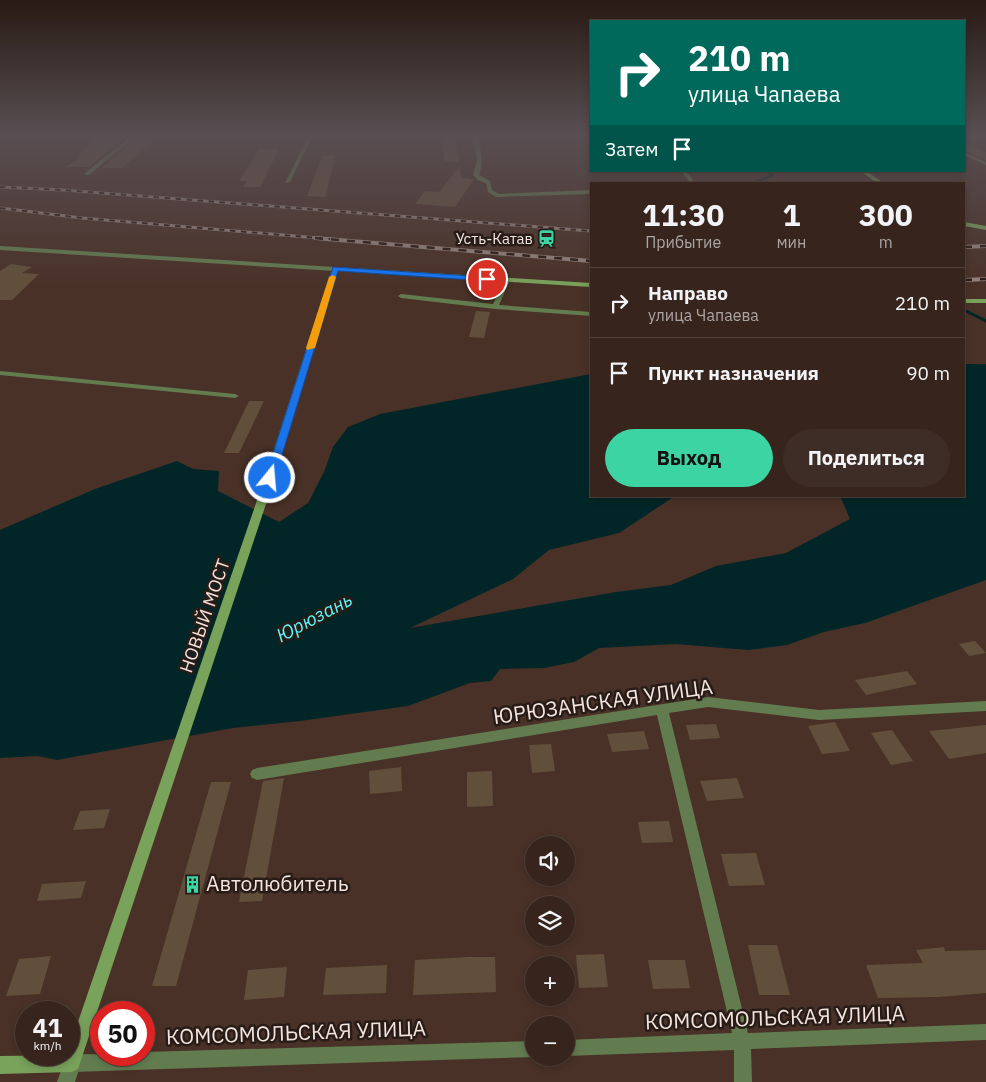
<!DOCTYPE html>
<html lang="ru">
<head>
<meta charset="utf-8">
<style>
	body { margin:0; font-family:"IBM Plex Sans",sans-serif; background:#3e2d26; color:#f1f3f6; height:100vh; display:flex; flex-direction:column; font-size:19px; white-space:nowrap }
	* { box-sizing:border-box; margin:0 }
	p { font-size:16px; color:#aaa5a4 }
	.icon { flex:none; width:28px; height:28px; fill:none; stroke:currentColor; stroke-width:2; stroke-linecap:round; stroke-linejoin:round }
	.map { position:relative; flex:1; overflow:hidden }
	.details { position:absolute; left:590px; top:182px; width:375px; height:315px; display:flex; flex-direction:column; background:#37251d; border-radius:0px; box-shadow:0 2px 8px #0003,0 0 0 1px #51423b }
	.details>* { flex:none }
	.top-card { position:absolute; left:590px; top:20px; width:375px; height:152px; border-radius:0px; box-shadow:0 2px 8px #0003,0 0 0 1px #51423b; background:#00695c; color:#fff; overflow:hidden }
	.fabs { position:absolute; left:525px; top:836px; display:grid; gap:10px }
	.fabs a { display:grid; place-items:center; width:50px; height:50px; border-radius:50%; background:#37251d; box-shadow:0 2px 8px #0003,0 0 0 1px #51423b; font-size:25px }
	.speed { position:absolute; left:15px; top:1001px; display:flex; gap:10px; font-size:25px; font-weight:700; text-align:center }
	.speed>* { display:grid; place-content:center; width:65px; height:65px; border-radius:50%; background:#37251d; box-shadow:0 2px 8px #0003,0 0 0 1px #51423b; line-height:1 }
	.speed small { font-size:12px; font-weight:400 }
	.speed .limit { border:8px solid #d22; background:#fff; color:#111 }
	.pin { position:absolute; display:grid; place-items:center; width:42px; height:42px; color:#fff; margin:-21px; border:2px solid #fff; border-radius:50%; box-shadow:0 1px 5px #0007 }
	.me { position:absolute; width:55px; margin:-28px; rotate:17deg; stroke-linejoin:round; filter:drop-shadow(0 0 4px #0008) }
	.turn { display:flex; align-items:center; gap:18px; height:105px; padding:0 15px; font-size:22px }
	.turn .icon { width:65px; height:65px; stroke-width:2.5 }
	.turn b { display:block; font-size:35px; line-height:42px }
	.then { display:flex; align-items:center; height:48px; padding:0 15px; background:#0003; gap:10px; font-size:19px }
	.eta { display:flex; justify-content:space-evenly; align-items:center; height:85px; text-align:center }
	.eta b { font-size:30px; font-weight:700; line-height:35px }
	.cta { display:flex; gap:10px; margin-top:auto; padding:10px 15px }
	.cta a { flex:1; height:58px; border-radius:30px; background:#3dd4a3; color:#111; font-size:20px; font-weight:700; line-height:58px; text-align:center }
	.cta a+a { background:#3e2d26; color:#f1f3f6 }
	ul { padding:0; list-style:none }
	li { display:flex; align-items:center; gap:15px; height:70px; padding:0 15px; border-top:1px solid #51423b }
	li div { flex:1 }
	li b { display:block; font-size:19px }
	li em { font-style:normal }
	.map>svg:first-child { display:block }
	.water { fill:#022627 }
	.lines { fill:none; stroke-linecap:round; stroke-linejoin:round }
	.stream-far1 { stroke:#022627; stroke-width:2.5 }
	.stream { stroke:#022627; stroke-width:3 }
	.building { fill:#624f3b }
	.minor { fill:#627c50; fill-rule:evenodd }
	.tertiary { fill:#627c50; fill-rule:evenodd }
	.secondary { fill:#79a25b; fill-rule:evenodd }
	.rail-far1-casing { stroke:#968179; stroke-width:3 }
	.rail-casing { stroke:#968179; stroke-width:4 }
	.rail-far1 { stroke:#271c17; stroke-width:2; stroke-dasharray:5.5; stroke-linecap:butt }
	.rail { stroke:#271c17; stroke-width:2.5; stroke-dasharray:8; stroke-linecap:butt }
	.route { fill:#1a73e8; stroke:#114b97 }
	.slow { fill:#f59e0b }
	.labels { text-anchor:middle; stroke-width:5; stroke-linejoin:round; paint-order:stroke }
	.far-poi-label { font-size:15px; fill:#f3e3dc; stroke:#271c17; text-anchor:end }
	.street-label { font-size:18px; fill:#f3e3dc; stroke:#271c17 }
	.water-label { font-size:19px; font-style:italic; fill:#59f7fb; stroke:#271c17 }
	.near-street-label { font-size:21px; fill:#f3e3dc; stroke:#271c17 }
	.near-poi-label { font-size:21px; fill:#f3e3dc; stroke:#271c17; text-anchor:start }
</style>
</head>
<body>
<div class="map">
<svg width="986" height="1082" viewBox="0 0 986 1082">
	<rect width="100%" height="100%" fill="#493127"/>
	<!-- water -->
	<path class="water" d="M964,364H986V580L865,623L824,632L787,645L748,650L676,644L599,648L574,662L544,668L500,669L491,681L470,683L408,706L300,721L233,728L57,760L38,756L0,758V530L95,489L177,461L193,469L219,471L218,491L279,522L308,503L324,472L333,447L348,427L380,414L591,374V496H682L672,498L619,533L549,550L513,579L410,628L616,592L671,585L716,566L786,553L850,519L841,498L835,496H964Z"/>
	<g class="lines">
		<!-- stream-far1 -->
		<path class="stream-far1" d="M753,183L773,175L768,171"/>
		<!-- stream -->
		<path class="stream" d="M964,310L986,321"/>
	</g>
	<!-- building -->
	<path class="building" d="M99,137H126L89,167H66L80,157H76Z
		M137,137H156L122,168H101Z
		M443,138H455L459,162H444Z
		M964,143L986,153V160L964,150Z
		M259,149H279L260,187H243L247,181H239Z
		M336,155L325,197L307,196L322,156Z
		M460,166L461,178L474,179L455,207L415,204L425,191L439,192Z
		M11,264L32,267L22,273L39,274L12,300H0V271Z
		M476,311L490,312L484,338L469,337Z
		M249,401H264L239,453H224Z
		M975,641L986,653L969,656L959,644Z
		M907,671L917,684L866,695L855,680Z
		M835,722L850,751L822,754L808,726Z
		M716,724L720,738L690,740L686,725Z
		M986,725V753L949,759L929,731Z
		M892,730L913,761L891,765L871,733Z
		M644,731L649,749L612,752L607,734Z
		M551,744L555,771L532,773L529,745Z
		M401,767L402,791L370,794L369,771Z
		M492,771L493,806L467,807V772Z
		M284,778L262,901L239,902L263,781Z
		M737,778L744,798L707,801L700,781Z
		M211,782H231L176,986H152Z
		M110,809L104,828L73,830L80,811Z
		M669,821L673,842L642,843L638,822Z
		M756,853L765,885L729,886L721,854Z
		M86,881L81,898L37,901L42,884Z
		M748,945H777L790,995H759Z
		M944,947L945,951L986,950V993L938,997L878,998L866,965L923,963L916,950Z
		M604,954L608,987L579,988L576,955Z
		M51,956L40,994L6,996L19,959Z
		M469,957H495L496,992L413,995L415,960Z
		M648,960H685L690,988L653,989Z
		M387,965L386,993L323,995L326,968Z
		M287,967L284,997L244,1000L248,970Z"/>
	<g class="lines">
		<!-- minor -->
		<path class="minor" d="M132,135H137L89,175H85V173Z
			M309,135H313L290,182L285,183Z
			M473,135H477C481,148 484,162 479,175L490,181L492,190L499,194L591,190V194L496,197L488,192L486,183L478,180L473,175L477,161Z
			M964,152L986,162V165L964,155Z
			M681,171H686L696,184H691Z
			M0,246L335,267L338,269L335,271L0,250Z
			M507,278L510,280L499,305L591,312V316L495,309L401,298L398,296L401,294L493,304L504,280Z
			M0,371L235,394L239,396L235,398L0,375Z
			M708,697L819,710L986,701V711L819,720L708,707L669,713L748,1033L986,1024V1040L751,1049L752,1082H734V1050L566,1056V1040L732,1033L657,715L257,780L252,778L250,774L252,770L257,768Z
			M534,1041V1057L72,1072L66,1069L63,1063L66,1057L72,1054L144,1055V1052Z"/>
		<!-- tertiary -->
		<path class="tertiary" d="M72,1054L78,1057L81,1063L75,1082H57L66,1057Z"/>
		<!-- secondary -->
		<path class="secondary" d="M860,171H866L885,184H879Z
			M964,222L986,226V230L964,226Z
			M335,267L591,283V287L338,271L275,477L78,1069L72,1072L0,1074V1056L69,1055V1048L265,477L332,269Z
			M964,299H986V303H964Z"/>
		<defs>
			<path id="rail-far1" d="M0,187L63,190L591,231
				M0,208L82,218L330,239"/>
			<path id="rail" d="M315,238L591,261
				M964,247L986,246
				M964,280L986,279"/>
		</defs>
		<!-- rail-far1 casing -->
		<use href="#rail-far1" class="rail-far1-casing"/>
		<!-- rail casing -->
		<use href="#rail" class="rail-casing"/>
		<!-- rail-far1 -->
		<use href="#rail-far1" class="rail-far1"/>
		<!-- rail -->
		<use href="#rail" class="rail"/>
	</g>
	<!-- sky -->
	<linearGradient id="sky" x2="0" y2="1"><stop stop-color="#281b15"/><stop offset="0.47" stop-color="#594e52"/><stop offset="1" stop-color="#594e52" stop-opacity="0"/></linearGradient>
	<rect width="986" height="287" fill="url(#sky)"/>
	<!-- route -->
	<path class="route" d="M333,267L487,277L491,279L487,281L338,271L275,478L270,481L266,480L265,478Z"/>
	<!-- slow -->
	<path class="slow" d="M333,275L336,277L315,348L307,350L306,348L329,277Z"/>
	<!-- icons -->
	<defs>
		<symbol id="station-bare" viewBox="-9 -9 18 18"><path d="M-3-6H3Q5-6 5-4V2Q5 4 3 4L4.5 6H3L1.5 4h-3L-3 6H-4.5L-3 4Q-5 4-5 2V-4Q-5-6-3-6ZM-3.5-4v3h7v-3ZM-3.5 1v1.5H-2V1ZM2 1v1.5H3.5V1Z" fill="#3dd4a3" stroke="#271c17" stroke-width="2.5" paint-order="stroke"/></symbol>
		<symbol id="building-bare" viewBox="-9 -9 18 18"><path d="M-4-6H4V6H1V3H-1V6H-4ZM-2.5-4.3h1.7v1.8h-1.7ZM.8-4.3h1.7v1.8H.8ZM-2.5-1h1.7V.8h-1.7ZM.8-1h1.7V.8H.8Z" fill="#3dd4a3" stroke="#271c17" stroke-width="2.5" paint-order="stroke"/></symbol>
	</defs>
	<g fill-rule="evenodd">
		<use href="#station-bare" x="534" y="226" width="25" height="25"/>
		<use href="#building-bare" x="180" y="872" width="25" height="25"/>
	</g>
	<g class="labels">
		<!-- far-poi labels -->
		<g class="far-poi-label">
			<text x="533" y="244">Усть-Катав</text>
		</g>
		<!-- street labels -->
		<g class="street-label">
			<text transform="translate(205 616) rotate(-71)" y="6">НОВЫЙ МОСТ</text>
		</g>
		<!-- water labels -->
		<g class="water-label">
			<text transform="translate(314 617) rotate(-28)" y="7">Юрюзань</text>
		</g>
		<!-- near-street labels -->
		<g class="near-street-label">
			<text transform="translate(603 702) rotate(-8)" y="7">ЮРЮЗАНСКАЯ УЛИЦА</text>
			<text transform="translate(775 1018) rotate(-2)" y="7">КОМСОМОЛЬСКАЯ УЛИЦА</text>
			<text transform="translate(296 1033) rotate(-2)" y="7">КОМСОМОЛЬСКАЯ УЛИЦА</text>
		</g>
		<!-- near-poi labels -->
		<g class="near-poi-label">
			<text x="206" y="891">Автолюбитель</text>
		</g>
	</g>
</svg>
<div class="fabs">
<a><svg class="icon" aria-label="sound" viewBox="0 0 24 24"><path d="M4 9h4l5-4v14l-5-4H4zM17 9q2 3 0 6"/></svg></a>
<a><svg class="icon" aria-label="layers" viewBox="0 0 24 24"><path d="M12 4l9 5-9 5-9-5zM3 14l9 5 9-5"/></svg></a>
<a>+</a>
<a>−</a>
</div>
<div class="speed"><div>41<small>km/h</small></div><div class="limit">50</div></div>
<div class="pin" style="left:487px;top:279px;background:#d93025"><svg class="icon" aria-label="arrive" viewBox="0 0 24 24"><path d="M6 21V4h12l-3 4 3 4H6"/></svg></div>
<svg class="me" style="left:270px;top:478px" viewBox="-20 -20 40 40"><circle r="17" fill="#1a73e8" stroke="#fff" stroke-width="3"/><path d="M0-11L8 9 0 5-8 9z" fill="#fff"/></svg>
<div class="top-card">
<div class="turn"><svg class="icon" aria-label="right" viewBox="0 0 24 24"><path d="M7 20v-9h11M14 6l5 5-5 5"/></svg><div><b>210 m</b>улица Чапаева</div></div>
<div class="then">Затем<svg class="icon" aria-label="arrive" viewBox="0 0 24 24"><path d="M6 21V4h12l-3 4 3 4H6"/></svg></div>
</div>
<section class="details">
<div class="eta">
<div><b>11:30</b><p>Прибытие</p></div>
<div><b>1</b><p>мин</p></div>
<div><b>300</b><p>m</p></div>
</div>
<ul>
<li><svg class="icon" aria-label="right" viewBox="0 0 24 24"><path d="M7 20v-9h11M14 6l5 5-5 5"/></svg><div><b>Направо</b><p>улица Чапаева</p></div><em>210 m</em></li>
<li><svg class="icon" aria-label="arrive" viewBox="0 0 24 24"><path d="M6 21V4h12l-3 4 3 4H6"/></svg><div><b>Пункт назначения</b></div><em>90 m</em></li>
</ul>
<div class="cta"><a>Выход</a><a>Поделиться</a></div>
</section>
</div>
</body>
</html>
